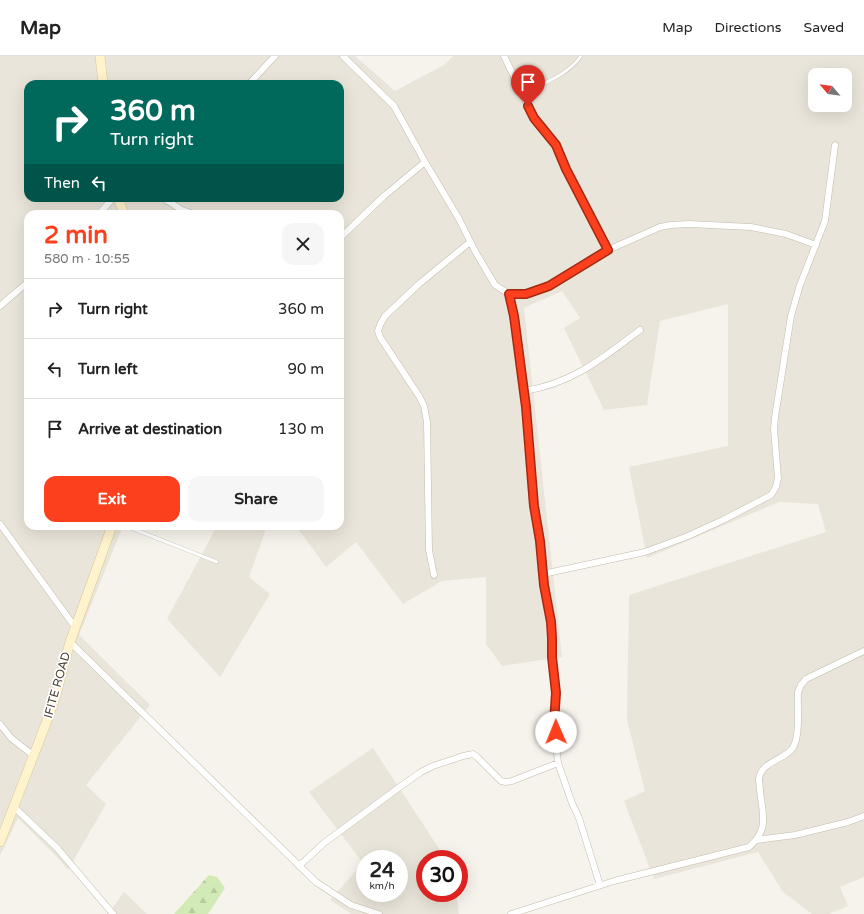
<!DOCTYPE html>
<html lang="en">
<head>
<meta charset="utf-8">
<style>
	body { margin:0; font-family:"Varela Round",sans-serif; background:#f6f6f6; color:#222; height:100vh; display:flex; flex-direction:column; font-size:15px; white-space:nowrap }
	* { box-sizing:border-box; margin:0 }
	p { font-size:13px; color:#767676 }
	.icon { flex:none; width:22px; height:22px; fill:none; stroke:currentColor; stroke-width:2; stroke-linecap:round; stroke-linejoin:round }
	.map { position:relative; flex:1; overflow:hidden }
	.side { position:absolute; left:24px; top:154px; width:320px; height:320px; display:flex; flex-direction:column; background:#fff; border-radius:12px; box-shadow:0 4px 16px #0002 }
	.side>* { flex:none }
	.top-card { position:absolute; left:24px; top:24px; width:320px; height:122px; border-radius:12px; box-shadow:0 4px 16px #0002; background:#00695c; color:#fff; overflow:hidden }
	.needle { width:26px; rotate:299deg }
	.buttons { position:absolute; left:808px; top:12px; display:grid; gap:8px }
	.buttons a { display:grid; place-items:center; width:44px; height:44px; border-radius:8px; background:#fff; box-shadow:0 4px 16px #0002; font-size:20px }
	.speed { position:absolute; left:356px; top:794px; display:flex; gap:8px; font-size:20px; font-weight:700; text-align:center }
	.speed>* { display:grid; place-content:center; width:52px; height:52px; border-radius:50%; background:#fff; box-shadow:0 4px 16px #0002; line-height:1 }
	.speed small { font-size:10px; font-weight:400 }
	.speed .limit { border:6px solid #d22; background:#fff; color:#111 }
	.pin { position:absolute; display:grid; place-items:center; width:34px; height:34px; color:#fff; margin:-41px -17px; border-radius:50% 50% 50% 0; rotate:-45deg; box-shadow:0 0 4px #0007 }
	.pin .icon { rotate:45deg }
	.me { position:absolute; width:44px; margin:-22px; rotate:359deg; stroke-linejoin:round; filter:drop-shadow(0 0 3px #0008) }
	.turn { display:flex; align-items:center; gap:14px; height:84px; padding:0 20px; font-size:18px }
	.turn .icon { width:52px; height:52px; stroke-width:2.5 }
	.turn b { display:block; font-size:28px; line-height:34px }
	.then { display:flex; align-items:center; height:38px; padding:0 20px; background:#0003; gap:8px; font-size:15px }
	.round { display:grid; place-items:center; flex:none; width:42px; height:42px; border-radius:12px; background:#f6f6f6 }
	.head { display:flex; align-items:center; justify-content:space-between; height:68px; padding:0 20px }
	h1 { font-size:24px; font-weight:700; line-height:30px; color:#fc3f1d }
	.cta { display:flex; gap:8px; margin-top:auto; padding:8px 20px }
	.cta a { flex:1; height:46px; border-radius:12px; background:#fc3f1d; color:#fff; font-size:16px; font-weight:700; line-height:46px; text-align:center }
	.cta a+a { background:#f6f6f6; color:#222 }
	ul { padding:0; list-style:none }
	li { display:flex; align-items:center; gap:12px; height:60px; padding:0 20px; border-top:1px solid #e0e0e0 }
	li div { flex:1 }
	li b { display:block; font-size:15px }
	li em { font-style:normal }
	header { display:flex; align-items:center; gap:24px; box-sizing:border-box; height:56px; padding:0 20px; background:#fff; border-bottom:1px solid #e0e0e0 }
	header strong { font-size:19px }
	nav { display:flex; gap:22px; margin-inline-start:auto; font-size:14px }
	.map>svg:first-child { display:block }
	.residential { fill:#eae5da; fill-rule:evenodd }
	.forest { fill:url(#forest-firs) }
	.lines { fill:none; stroke-linecap:round; stroke-linejoin:round }
	.lane-casing { stroke:#c2bbae; stroke-width:4 }
	.street-casing { stroke:#c2bbae; stroke-width:7 }
	.secondary-casing { stroke:#d6c79b; stroke-width:10 }
	.lane { stroke:#fff; stroke-width:3 }
	.street { stroke:#fff; stroke-width:6 }
	.secondary { stroke:#fff3cd; stroke-width:9 }
	.route-casing { stroke:#a42913; stroke-width:10 }
	.route { stroke:#fc3f1d; stroke-width:7 }
	.labels { text-anchor:middle; stroke-width:3.5; stroke-linejoin:round; paint-order:stroke }
	.street-label { font-size:12px; fill:#4b4439; stroke:#fff }
</style>
</head>
<body>
<header>
<strong>Map</strong>
<nav><a>Map</a><a>Directions</a><a>Saved</a></nav>
</header>
<div class="map">
<svg width="864" height="858" viewBox="0 0 864 858">
	<defs>
		<pattern id="forest-firs" width="22" height="20" patternUnits="userSpaceOnUse"><rect width="22" height="20" fill="#d2eab5"/><path d="M5 1l3.5 6h-7zM16 11l3.5 6h-7z" fill="#b6ca9c"/></pattern>
	</defs>
	<rect width="100%" height="100%" fill="#f6f3ec"/>
	<!-- residential -->
	<path class="residential" d="M0,0H355L395,35L444,9L453,0H864V821L840,831L848,850L829,858H812L783,836L758,796L654,823L624,745L645,735L627,664L629,539L826,476L818,448L779,446L647,502L629,411L728,390V248L660,265L647,349L604,354L564,272L580,262L562,235L524,252L562,601L502,610L486,588V521L442,525L403,548L356,486L326,511L296,470H340V158H28V470H123L79,579L150,649L86,729L106,748L68,814L57,801L18,762L0,800ZM815,19H845V49H815ZM28,28H340V142H28Z
		M217,470H267L249,521L270,538L220,621L167,563Z
		M373,692L446,803H425V837H456L459,858H351L330,844L363,807L309,736ZM365,803H399V837H365Z
		M124,836L147,858H108Z"/>
	<!-- forest -->
	<path class="forest" d="M209,819L217,821L225,832L208,858H174Z"/>
	<g class="lines">
		<defs>
			<path id="lane" d="M522,38C542,28 568,19 581,0
				M126,470L217,506"/>
			<path id="street" d="M343,0L394,50L425,106L459,163L475,195L495,229L509,238L514,260L526,351L534,450L553,582L552,601L556,637L554,666L558,707L572,747L579,762L600,829
				M504,0L534,62L556,89L566,113L608,194
				M249,28L275,0
				M163,142L182,154L194,158
				M99,158L113,142
				M340,182L384,140L425,106
				M509,238H526L549,230L608,194L660,171L671,169L689,168L751,171L786,178L816,189
				M0,250L28,226
				M524,335C571,328 602,303 640,274
				M0,468L75,571
				M543,518L645,496L688,480L723,464L771,439L776,431L778,422L774,373L775,361L791,260L800,229L825,165L835,89
				M434,519L429,494L427,366L424,350L419,340L380,281L378,275L380,269L385,260L419,228L470,186
				M70,586L316,826L351,849L379,858
				M0,668L11,682L34,700
				M14,751L57,792L113,858
				M757,784L795,779L848,766L864,760
				M299,810L324,787L401,730L421,716L433,710L463,700L473,698L477,701L501,725L506,726L512,725L558,707
				M511,858L614,825L749,791C769,774 763,759 760,735C760,731 759,727 759,723C761,706 783,704 792,693C801,681 797,651 798,636L801,629L806,623L864,595"/>
			<path id="secondary" d="M100,0L103,28
				M118,142L124,158
				M0,786L45,670L55,642L70,586L112,470"/>
		</defs>
		<!-- lane casing -->
		<use href="#lane" class="lane-casing"/>
		<!-- street casing -->
		<use href="#street" class="street-casing"/>
		<!-- secondary casing -->
		<use href="#secondary" class="secondary-casing"/>
		<!-- lane -->
		<use href="#lane" class="lane"/>
		<!-- street -->
		<use href="#street" class="street"/>
		<!-- secondary -->
		<use href="#secondary" class="secondary"/>
	</g>
	<g class="lines">
		<defs>
			<path id="route" d="M528,50L534,62L556,89L566,113L608,194L549,230L526,238H509L514,260L526,351L534,450L540,485L544,529L551,566L552,582V601L556,637L554,666L556,676"/>
		</defs>
		<!-- route casing -->
		<use href="#route" class="route-casing"/>
		<!-- route -->
		<use href="#route" class="route"/>
	</g>
	<g class="labels">
		<!-- street labels -->
		<g class="street-label">
			<text transform="translate(57 629) rotate(-74)" y="4">IFITE ROAD</text>
		</g>
	</g>
</svg>
<div class="buttons">
<a><svg class="needle" viewBox="-14 -14 28 28"><path d="M0-13l5 13h-10z" fill="#e53935"/><path d="M0 13l5-13h-10z" fill="#767676"/></svg></a>
</div>
<div class="speed"><div>24<small>km/h</small></div><div class="limit">30</div></div>
<div class="pin" style="left:528px;top:50px;background:#d93025"><svg class="icon" aria-label="arrive" viewBox="0 0 24 24"><path d="M6 21V4h12l-3 4 3 4H6"/></svg></div>
<svg class="me" style="left:556px;top:676px" viewBox="-20 -20 40 40"><circle r="19" fill="#fff"/><path d="M0-13L10 11 0 6-10 11z" fill="#fc3f1d"/></svg>
<div class="top-card">
<div class="turn"><svg class="icon" aria-label="right" viewBox="0 0 24 24"><path d="M7 20v-9h11M14 6l5 5-5 5"/></svg><div><b>360 m</b>Turn right</div></div>
<div class="then">Then<svg class="icon" aria-label="left" viewBox="0 0 24 24"><path d="M17 20v-9H6M10 6l-5 5 5 5"/></svg></div>
</div>
<section class="side">
<div class="head"><div><h1>2 min</h1><p>580 m · 10:55</p></div><a class="round"><svg class="icon" aria-label="close" viewBox="0 0 24 24"><path d="M6 6l12 12M18 6L6 18"/></svg></a></div>
<ul>
<li><svg class="icon" aria-label="right" viewBox="0 0 24 24"><path d="M7 20v-9h11M14 6l5 5-5 5"/></svg><div><b>Turn right</b></div><em>360 m</em></li>
<li><svg class="icon" aria-label="left" viewBox="0 0 24 24"><path d="M17 20v-9H6M10 6l-5 5 5 5"/></svg><div><b>Turn left</b></div><em>90 m</em></li>
<li><svg class="icon" aria-label="arrive" viewBox="0 0 24 24"><path d="M6 21V4h12l-3 4 3 4H6"/></svg><div><b>Arrive at destination</b></div><em>130 m</em></li>
</ul>
<div class="cta"><a>Exit</a><a>Share</a></div>
</section>
</div>
</body>
</html>
